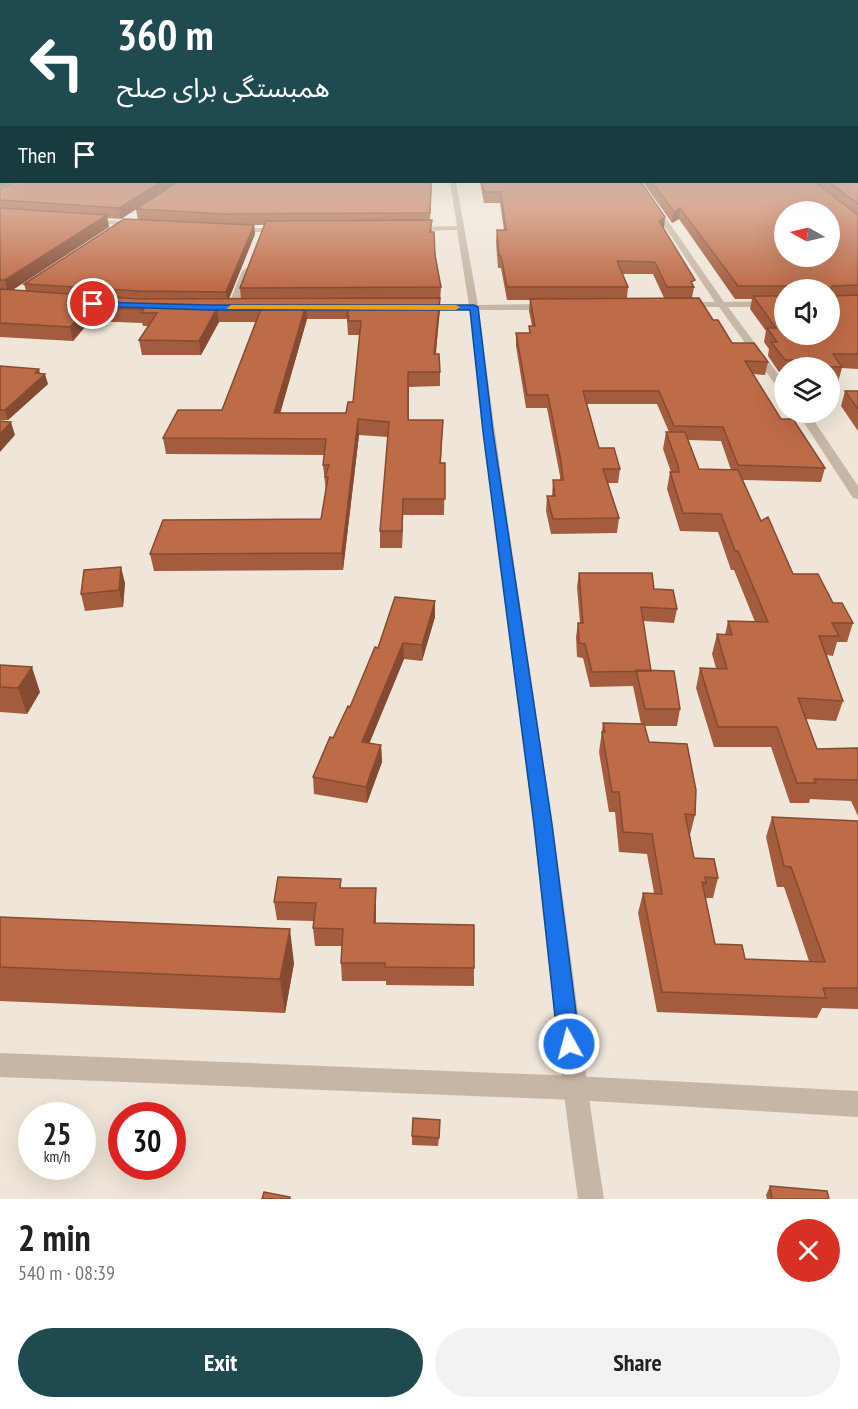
<!DOCTYPE html>
<html lang="en">
<head>
<meta charset="utf-8">
<style>
	body { margin:0; font-family:"PT Sans Narrow","Noto Sans Arabic",sans-serif; background:#f2f2f2; color:#202124; height:100vh; display:flex; flex-direction:column; font-size:22px; white-space:nowrap }
	* { box-sizing:border-box; margin:0 }
	p { font-size:20px; color:#757577 }
	.icon { flex:none; width:33px; height:33px; fill:none; stroke:currentColor; stroke-width:2; stroke-linecap:round; stroke-linejoin:round }
	.map { position:relative; height:1199px; overflow:hidden }
	.sheet { display:flex; flex-direction:column; background:#fff; flex:1 }
	.sheet>* { flex:none }
	.guide { position:absolute; left:0px; top:0px; width:858px; height:183px; box-shadow:0 6px 24px #0002; background:#1f4a50; color:#fff; overflow:hidden }
	.needle { width:39px; rotate:278deg }
	.tools { position:absolute; left:774px; top:201px; display:grid; gap:12px }
	.tools a { display:grid; place-items:center; width:66px; height:66px; border-radius:50%; background:#fff; box-shadow:0 6px 24px #0002; font-size:30px }
	.speed { position:absolute; left:18px; top:1102px; display:flex; gap:12px; font-size:30px; font-weight:700; text-align:center }
	.speed>* { display:grid; place-content:center; width:78px; height:78px; border-radius:50%; background:#fff; box-shadow:0 6px 24px #0002; line-height:1 }
	.speed small { font-size:15px; font-weight:400 }
	.speed .limit { border:9px solid #d22; background:#fff; color:#111 }
	.pin { position:absolute; display:grid; place-items:center; width:51px; height:51px; color:#fff; margin:-26px; border:3px solid #fff; border-radius:50%; box-shadow:0 2px 6px #0007 }
	.me { position:absolute; width:66px; margin:-33px; rotate:353deg; stroke-linejoin:round; filter:drop-shadow(0 0 4px #0008) }
	.turn { display:flex; align-items:center; gap:21px; height:126px; padding:0 18px; font-size:27px }
	.turn .icon { width:78px; height:78px; stroke-width:2.5 }
	.turn b { display:block; font-size:42px; line-height:51px }
	.then { display:flex; align-items:center; height:57px; padding:0 18px; background:#0003; gap:12px; font-size:22px }
	.round { display:grid; place-items:center; flex:none; width:63px; height:63px; border-radius:32px; background:#f2f2f2 }
	.summary { display:flex; align-items:center; justify-content:space-between; height:102px; padding:0 18px }
	h1 { font-size:36px; font-weight:600; line-height:45px }
	.cta { display:flex; gap:12px; margin-top:auto; padding:12px 18px }
	.cta a { flex:1; height:69px; border-radius:36px; background:#1f4a50; color:#fff; font-size:24px; font-weight:600; line-height:69px; text-align:center }
	.cta a+a { background:#f2f2f2; color:#202124 }
	.map>svg:first-child { display:block }
	.lines { fill:none; stroke-linecap:round; stroke-linejoin:round }
	.minor { fill:#c6b6a5; fill-rule:evenodd }
	.tertiary { fill:#c6b6a5; fill-rule:evenodd }
	.trunk { fill:#63544a; fill-rule:evenodd }
	.wall { fill:#a35c3d; fill-rule:evenodd }
	.shaded-wall { fill:#854b32 }
	.building { fill:#be6b47; stroke:#854b32; stroke-width:1.5; fill-rule:evenodd }
	.route { fill:#1a73e8; stroke:#114b97; stroke-width:1.5 }
	.slow { fill:#f59e0b }
</style>
</head>
<body>
<div class="map">
<svg width="858" height="1199" viewBox="0 0 858 1199">
	<rect width="100%" height="100%" fill="#efe5d8"/>
	<g class="lines">
		<!-- minor -->
		<path class="minor" d="M0,160H2V164H0Z
			M450,182H456L478,305L549,304L554,307L549,310H479C500,481 528,651 552,822C571,948 584,1074 604,1199H578C560,1074 548,949 533,824C513,653 487,482 470,310L420,311L415,308L420,305H469L457,230L411,231L407,229L411,227L457,226Z
			M635,182H641L724,302L784,301V307H728L784,382V392L780,391L719,307H681V303L684,302H715Z
			M85,219L139,222L143,224L139,226L88,223Z
			M234,228H282L286,230L282,232H231L230,230Z
			M246,268L250,271L237,308L229,310L227,308L242,271Z
			M797,412H808L858,486V499L853,498Z"/>
		<!-- tertiary -->
		<path class="tertiary" d="M0,1053L574,1076L858,1091V1117L574,1100L0,1077Z"/>
		<!-- trunk -->
		<path class="trunk" d="M4,182H13L0,188V183Z"/>
	</g>
	<!-- wall -->
	<path class="wall" d="M856,121H858V369L842,368L838,382H830V368H784V375H781L768,356L769,349L764,342L766,331L750,309L752,299H735L679,219L672,223L643,182H856ZM784,290H830L784,334Z
		M15,182H432L430,220L441,287L440,302L436,354L440,372V386L409,387V420H443L441,463H445L444,515H403L402,548H380V531L388,437L359,435L343,570L154,571L150,554L321,519L326,491L323,465L324,455L166,454L163,438L222,410L256,322H219L201,355H142L139,340L148,326H143L142,323L90,321L73,341L0,337V189ZM136,209L138,220L24,284L26,291L12,290L109,227L107,218L121,219ZM254,225H265L240,288L241,299H229L255,234ZM307,319H347L348,335H360L353,402L346,413H280Z
		M480,182H641L663,229L694,287L692,298L732,343L768,362L765,375L753,374L781,419L825,468L821,482L743,480L761,521L793,574L833,603L853,623L847,642H837L833,656L827,655L843,701L836,721L806,719L817,749L858,748V816L851,801L810,799L809,803H790L771,747H714L696,688L700,668H716L712,654L717,634L725,635L728,621L755,622L734,570H731L718,532L680,531L667,489L670,472H671L663,449L666,432H669L657,404H587L599,448L620,469L618,483H608L619,518L617,533L551,534L546,511L547,496H552L553,480H560V476L547,408H526L516,346V333H529V326H532L529,311L530,300H507L501,268H498L496,242L497,230H504L500,203H484ZM622,274H653L664,298H627L628,287ZM688,440L721,441L731,470L699,469Z
		M0,366L40,374L48,384L8,420H0Z
		M845,391H858V431L841,406Z
		M579,573L654,589L677,609L674,623L643,621L651,671L680,709L677,726H645L649,742L695,815L690,835L694,858L718,878L713,898H705L715,944L745,959L809,961L784,887H777L766,837L772,817L858,821V1009L822,1008L817,1018L657,1012L638,913L643,893H654L647,854L619,852L615,812H609L599,752L603,723L641,724L633,686L590,687L583,658L577,657L576,637L578,623H580L577,587Z
		M125,583L123,607L85,611L81,594Z
		M435,601V617L422,661L404,659L369,743L381,745L382,762L367,803L314,794L313,777L350,707L378,648Z
		M0,665L40,692L27,714L0,712Z
		M342,888L376,906V923L474,968V986L386,985V981H342L341,963L342,946H315L313,928V921L277,920L274,902Z
		M0,917L294,963L285,1013L0,1001Z
		M440,1128L438,1146L412,1145V1136Z
		M770,1186L829,1199H767L766,1195Z"/>
	<!-- shaded-wall -->
	<path class="shaded-wall" d="M161,182H179L121,219L119,208Z
		M680,208L679,219L672,223L674,212Z
		M107,215L109,227L8,293L5,280Z
		M665,217L664,229L659,221Z
		M254,225L255,234L227,303L226,292Z
		M440,298V311L434,368V354Z
		M306,305L307,319L276,428L274,413Z
		M88,308L90,321L73,341L70,327Z
		M217,308L219,322L201,355L199,341Z
		M39,369L41,378L45,374L48,384L8,420L5,410Z
		M358,419L359,435L343,570L342,553Z
		M11,422L15,435L0,452V434Z
		M403,499V515L402,548V531Z
		M121,567L125,583L123,607L119,590Z
		M435,601V617L422,661V645Z
		M403,643L404,659L363,759L362,742Z
		M32,667L40,692L27,714L18,688Z
		M381,745L382,762L367,803L366,787Z
		M376,888V906L375,941L374,923Z
		M290,929L294,963L285,1013L280,979Z"/>
	<!-- building -->
	<path class="building" d="M856,121H858V151H857V158H858V204L829,182H856Z
		M15,182H161L119,208L0,200V189Z
		M177,182H431L430,213L223,214L136,209Z
		M482,182H641L665,217L659,221L695,280L691,282L694,287H667L655,262L617,261L628,287H507L501,256H499L497,230H506L501,192H484Z
		M652,182H815L858,215V285L832,286L831,294L833,296L858,295V354H833L842,367L797,366L793,360H785L771,342H777L767,328H776L753,296H784V334H830V290H789L788,286H738L680,208L674,212ZM784,212H830V256H784Z
		M0,208L107,215L5,280H0Z
		M124,219L254,225L226,292L139,291L24,284Z
		M432,220L430,232H434L435,256L441,287L240,288L266,221Z
		M0,289L139,299L440,298L434,354H439L440,372H408V420H443L440,463H445V499H403L402,531H380L389,422L358,419L342,553L150,554L163,520L321,519L328,477H325L329,465H323L326,439L163,438L178,410H222L261,309L217,308L199,341L139,340L157,313H141L144,309L88,308L70,327L0,323ZM306,305L350,306L347,316H349L348,321H361L353,402H348L346,413H274Z
		M699,298L713,320H718L732,343H754L768,362L745,361L781,419H793L825,468L738,465L723,427L674,426L659,391H583L599,448H614L620,469H603L619,518L553,519L547,496H555L553,480H563L561,461L548,395H527L516,333H530L529,326H535L530,299Z
		M0,366L39,369L35,373L45,374L5,410H0Z
		M845,391H858V409Z
		M0,421L11,422L0,434Z
		M666,432H685L699,469L738,470L761,521L768,517L793,574H818L833,603H842L853,623H832L839,636H819L843,701L798,698L817,749L858,748V780L814,779L816,783H797L777,727H718L700,668L727,669L717,634L732,635L728,621L768,622L738,551H735L721,514L683,513L670,472H679L678,465Z
		M121,567L119,590L81,594L84,570Z
		M579,573H652L654,589L673,590L677,609L641,607L651,671L592,672L585,644L579,643L578,623H583Z
		M395,597L435,601L422,645L403,643L362,742L381,745L366,787L313,777L330,737L333,738L348,706L350,707L375,647L378,648Z
		M0,665L32,667L18,688L0,687Z
		M636,670L674,671L680,709H645Z
		M603,723L644,724L649,742L687,744L696,790L695,815L685,814L694,858L714,859L718,878L705,877L706,883L702,882L715,944L742,945L745,959L825,962L791,867L784,866L772,817L858,821V988H823L826,998L662,992L643,893L662,894L652,834L623,832L619,792H612L602,732H605Z
		M278,877L341,879L340,888H376L374,923L474,925V968L385,967V963H341L343,929L313,928L316,903L274,902Z
		M0,917L290,929L280,979L0,967Z
		M413,1118L440,1120L439,1138L412,1136Z
		M770,1186L827,1191L829,1199H772Z
		M264,1192L290,1197V1199H262Z"/>
	<!-- sky -->
	<linearGradient id="sky" x2="0" y2="1"><stop stop-color="#7baecf"/><stop offset="0.42" stop-color="#f8f3ed"/><stop offset="1" stop-color="#f8f3ed" stop-opacity="0"/></linearGradient>
	<rect width="858" height="289" fill="url(#sky)"/>
	<!-- route -->
	<path class="route" d="M93,302L209,305H474L478,307L493,432L552,824L580,1044L576,1052L569,1055L561,1052L558,1044L534,824L483,432L470,310H209L90,306L89,304Z"/>
	<!-- slow -->
	<path class="slow" d="M231,305H456L460,307L456,310L228,309L227,308Z"/>
</svg>
<div class="tools">
<a><svg class="needle" viewBox="-14 -14 28 28"><path d="M0-13l5 13h-10z" fill="#e53935"/><path d="M0 13l5-13h-10z" fill="#757577"/></svg></a>
<a><svg class="icon" aria-label="sound" viewBox="0 0 24 24"><path d="M4 9h4l5-4v14l-5-4H4zM17 9q2 3 0 6"/></svg></a>
<a><svg class="icon" aria-label="layers" viewBox="0 0 24 24"><path d="M12 4l9 5-9 5-9-5zM3 14l9 5 9-5"/></svg></a>
</div>
<div class="speed"><div>25<small>km/h</small></div><div class="limit">30</div></div>
<div class="pin" style="left:93px;top:304px;background:#d93025"><svg class="icon" aria-label="arrive" viewBox="0 0 24 24"><path d="M6 21V4h12l-3 4 3 4H6"/></svg></div>
<svg class="me" style="left:569px;top:1044px" viewBox="-20 -20 40 40"><circle r="17" fill="#1a73e8" stroke="#fff" stroke-width="3"/><path d="M0-11L8 9 0 5-8 9z" fill="#fff"/></svg>
<div class="guide">
<div class="turn"><svg class="icon" aria-label="left" viewBox="0 0 24 24"><path d="M17 20v-9H6M10 6l-5 5 5 5"/></svg><div><b>360 m</b>همبستگی برای صلح</div></div>
<div class="then">Then<svg class="icon" aria-label="arrive" viewBox="0 0 24 24"><path d="M6 21V4h12l-3 4 3 4H6"/></svg></div>
</div>
</div>
<section class="sheet">
<div class="summary"><div><h1>2 min</h1><p>540 m · 08:39</p></div><a class="round" style="background:#d93025;color:#fff"><svg class="icon" aria-label="close" viewBox="0 0 24 24"><path d="M6 6l12 12M18 6L6 18"/></svg></a></div>
<div class="cta"><a>Exit</a><a>Share</a></div>
</section>
</body>
</html>
